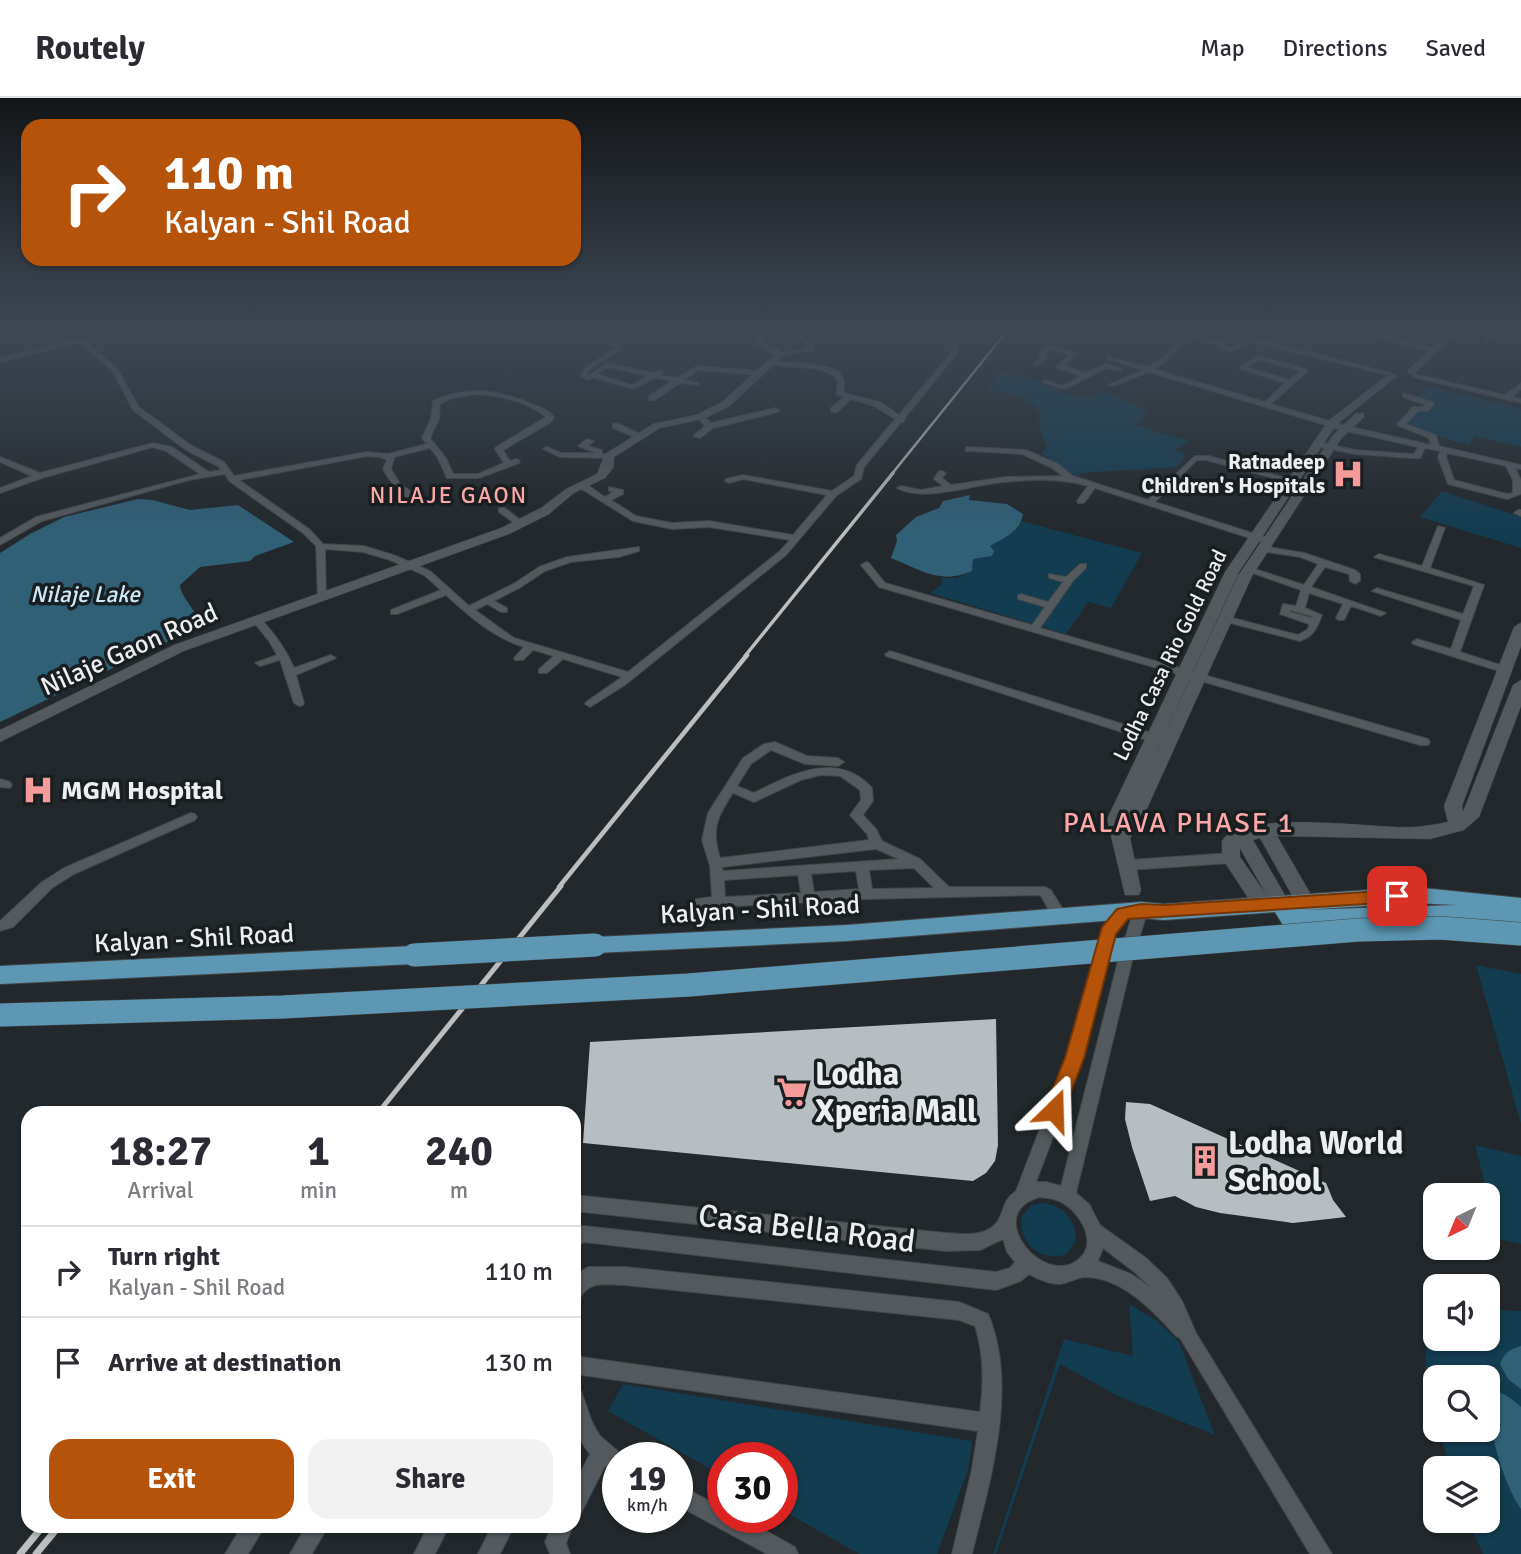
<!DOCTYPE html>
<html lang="en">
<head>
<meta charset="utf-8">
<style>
	body { margin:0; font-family:Signika,sans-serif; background:#f2f2f3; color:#2b2b33; height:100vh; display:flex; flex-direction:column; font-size:26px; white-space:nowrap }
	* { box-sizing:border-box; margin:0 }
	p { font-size:23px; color:#7c7c81 }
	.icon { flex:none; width:38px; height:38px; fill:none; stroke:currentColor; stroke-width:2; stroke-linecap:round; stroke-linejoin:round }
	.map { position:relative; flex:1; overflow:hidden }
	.details { position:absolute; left:21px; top:1008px; width:560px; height:427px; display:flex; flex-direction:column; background:#fff; border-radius:21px; box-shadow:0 2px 5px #0004 }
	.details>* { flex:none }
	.guide { position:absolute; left:21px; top:21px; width:560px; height:147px; border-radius:21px; box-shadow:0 2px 5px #0004; background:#b45309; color:#fff; overflow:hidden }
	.needle { width:46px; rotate:223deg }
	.tools { position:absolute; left:1423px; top:1085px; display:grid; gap:14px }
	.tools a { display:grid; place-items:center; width:77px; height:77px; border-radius:14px; background:#fff; box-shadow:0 2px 5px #0004; font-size:35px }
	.speed { position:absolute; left:602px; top:1344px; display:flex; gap:14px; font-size:35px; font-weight:700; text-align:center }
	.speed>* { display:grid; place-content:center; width:91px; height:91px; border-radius:50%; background:#fff; box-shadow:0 2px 5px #0004; line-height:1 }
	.speed small { font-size:18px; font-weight:400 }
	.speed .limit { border:10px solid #d22; background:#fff; color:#111 }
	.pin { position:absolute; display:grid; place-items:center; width:60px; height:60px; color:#fff; margin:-30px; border-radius:14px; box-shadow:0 4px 10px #0006 }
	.me { position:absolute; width:77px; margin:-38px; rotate:22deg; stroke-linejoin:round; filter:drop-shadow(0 0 5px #0008) }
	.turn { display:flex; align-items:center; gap:24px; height:147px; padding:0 28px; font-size:32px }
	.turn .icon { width:91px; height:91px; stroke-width:2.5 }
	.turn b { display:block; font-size:49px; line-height:60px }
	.eta { display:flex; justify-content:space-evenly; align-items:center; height:119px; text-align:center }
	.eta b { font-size:42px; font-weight:700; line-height:49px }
	.cta { display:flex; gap:14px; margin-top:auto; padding:14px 28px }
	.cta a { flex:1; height:80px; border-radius:21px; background:#b45309; color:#fff; font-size:28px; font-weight:700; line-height:80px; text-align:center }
	.cta a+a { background:#f2f2f3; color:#2b2b33 }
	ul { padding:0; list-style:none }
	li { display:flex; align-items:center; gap:21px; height:91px; padding:0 28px; border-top:2px solid #e1e1e2 }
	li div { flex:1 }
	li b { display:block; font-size:26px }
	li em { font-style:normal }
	header { display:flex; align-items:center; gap:42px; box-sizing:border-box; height:98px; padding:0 35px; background:#fff; border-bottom:2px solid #e1e1e2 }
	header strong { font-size:33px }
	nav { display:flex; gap:38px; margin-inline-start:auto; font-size:24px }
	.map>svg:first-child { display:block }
	.green { fill:#123c4f }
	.water { fill:#306076 }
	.building { fill:#b7bec2 }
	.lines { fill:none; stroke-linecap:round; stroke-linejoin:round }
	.street-casing { stroke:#414648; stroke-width:2 }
	.secondary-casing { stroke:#414648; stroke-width:1 }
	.primary-casing { stroke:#414648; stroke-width:2 }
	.street { fill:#53595d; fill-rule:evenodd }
	.secondary { fill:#53595d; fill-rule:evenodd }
	.primary { fill:#5d97b3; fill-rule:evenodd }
	.rail-far4 { stroke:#babec0; stroke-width:2.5 }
	.rail-far3 { stroke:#babec0; stroke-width:3.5 }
	.rail-far2 { stroke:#babec0; stroke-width:4.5 }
	.rail-far1 { stroke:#babec0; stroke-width:5 }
	.rail { stroke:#babec0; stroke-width:7 }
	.primary-bridge-casing { stroke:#414648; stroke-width:24; stroke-linecap:butt }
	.primary-bridge { stroke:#5d97b3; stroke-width:23 }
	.route { fill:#b45309; stroke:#753606; stroke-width:2 }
	.labels { text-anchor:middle; stroke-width:7; stroke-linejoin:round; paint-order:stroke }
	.far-poi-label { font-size:21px; font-weight:bold; fill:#ebeff1; stroke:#191e21; text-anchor:end }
	.far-street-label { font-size:21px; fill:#ebeff1; stroke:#191e21 }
	.far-neighbourhood-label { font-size:23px; letter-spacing:2px; fill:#fda8a7; stroke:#191e21 }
	.far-water-label { font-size:23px; font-style:italic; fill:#cceaf9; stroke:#191e21 }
	.street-label { font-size:26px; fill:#ebeff1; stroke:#191e21 }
	.poi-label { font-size:26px; font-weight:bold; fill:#ebeff1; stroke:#191e21; text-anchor:start }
	.neighbourhood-label { font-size:28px; letter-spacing:2px; fill:#fda8a7; stroke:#191e21 }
	.near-poi-label { font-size:32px; font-weight:bold; fill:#ebeff1; stroke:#191e21; text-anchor:start }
	.near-street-label { font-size:32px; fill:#ebeff1; stroke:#191e21 }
</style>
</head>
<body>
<header>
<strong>Routely</strong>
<nav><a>Map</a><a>Directions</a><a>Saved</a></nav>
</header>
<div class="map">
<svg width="1521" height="1456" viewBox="0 0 1521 1456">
	<rect width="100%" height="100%" fill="#22282b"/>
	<!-- green -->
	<path class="green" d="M1001,274L1031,280L1077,300H1086L1102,292L1148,313L1136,327L1189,343L1174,352L1186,357L1177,369L1081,375L1077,379L1042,356L1047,349L1038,325L1041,317C1028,296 1011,296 988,292Z
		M1429,289L1521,311V349L1475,338L1469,347L1393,326L1414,309L1427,312L1435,305L1417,298Z
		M1442,393L1521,419V450L1420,419Z
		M1021,423L1142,455L1111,510L1088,504L1066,536L930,495L942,486L941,480H957L972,473L973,461L992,458L989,448L1008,438Z
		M1476,867L1521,876V1026Z
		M1475,1047L1521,1058V1146L1499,1141Z
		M1040,1105C1062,1106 1076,1120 1076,1142L1067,1156C1041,1165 1017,1145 1022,1118L1032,1107Z
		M1428,1205L1435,1206V1241H1488V1212L1521,1213V1456H1483L1468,1423H1488V1370H1450L1439,1332H1488V1279H1435V1316L1425,1281Z
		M1129,1206L1156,1222L1179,1244L1215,1337L1118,1298L1060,1266L996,1456H993L1064,1241L1133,1258Z
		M623,1286L972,1343L968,1372L937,1456H859L782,1412V1360H723V1378L608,1313Z"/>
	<!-- water -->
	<path class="water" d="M970,397L969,402L1007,406L1023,416C1020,434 1004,440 990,448L994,453L992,458L973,461L972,473C941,487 921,472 891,460L897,443L896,437L916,419L939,410L943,403Z
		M138,401L152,402L190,412L238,407L294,444L255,458L250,463L200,469L180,487C182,503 198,511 199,529L0,624V455L30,436L64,419Z
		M1521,1248V1291L1508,1281L1500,1266C1504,1255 1510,1251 1521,1248Z
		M1488,1293C1501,1292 1511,1300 1521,1309V1411C1502,1384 1487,1326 1488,1293Z"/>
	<!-- building -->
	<path class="building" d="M996,921L998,1047L995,1063L986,1075L973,1083L583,1045L590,944Z
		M1126,1004L1150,1006L1326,1085L1333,1102L1346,1119L1293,1125L1220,1115L1196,1109L1175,1098L1150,1103L1132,1049L1125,1021Z"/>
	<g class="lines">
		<defs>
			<path id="street" d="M600,233H607L623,250L590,271L587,276L589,278L607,265L653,275L660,272L663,274L660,277L677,280L697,268L760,273L763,275L760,277L698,272L684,282L698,285V287L680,285L655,302H649V298L672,283L655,280L633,291L591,279L590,281C586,282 582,280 580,277L586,269L616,250ZM608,269L648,278L632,287L597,276Z
				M793,233H800L812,246L813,252L777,258V256L807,251V247Z
				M946,233H952L959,245L957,255L904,321V324H901L864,369L861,381L836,398L786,457L625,587L590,609L585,606L586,604L622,579L563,561L547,575H539V571L554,558L533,552L523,562H515L514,560L524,549C494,540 469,518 446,497L397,516H391V512L441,492L424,477L390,462L363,454L325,451L326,499L321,502L318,501L316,448L303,435L229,383L225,376L189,382L42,423L0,447V440L36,419L200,376L166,353L153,349L42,380L0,395V390L32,378L0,364V359L40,375L153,345L172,349L209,374L221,372L218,368L186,352L133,312L112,272L79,244L0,264V260L82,241L117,270L139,309L192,348L224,364L234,378L367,354L388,356L427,346L422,340L431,321L433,303C466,287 497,292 530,305C539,309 548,311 554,319L550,325L503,352L510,363L516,361L520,363L519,365L479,380H447L438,360L430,350L394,359L391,371L400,386L421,400V404C403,404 391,385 383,371L387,362L381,359L367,358L239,382L309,431L323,446L364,448L396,458L430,473L469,508L515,485L539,469L567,459L639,449V453L619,459L571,464L545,473L521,489L494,503L507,510V514H501L487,506L475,512L514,540L628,574L780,453L790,442L709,429L672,431L633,423L580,390V386H586L605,399L613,394L609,393V389L623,392V396L611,402L636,418L672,425L709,423L793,437L827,397L743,381L729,385L725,383L726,381L743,377L832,393L854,378L857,367L895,321L874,308L851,301L837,314H831V310L844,299L836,296L838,284L834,278C816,266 792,271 771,266V264C786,264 826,264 838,274C845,280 844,287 844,295L880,304L899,317L951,255L953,245ZM477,296C500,298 529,304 546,319L496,349L495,351L504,365L478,376H453L446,360L430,340L439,321L440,306L452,300Z
				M1183,233H1190L1188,235L1224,245L1225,248L1230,250L1243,242L1213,233C1225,233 1242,241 1253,236L1256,238L1254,240L1391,275L1388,277L1249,243L1231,254L1219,250L1218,247L1182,237Z
				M1351,233H1362L1438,252L1435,254Z
				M1493,233H1500L1488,243H1484V241Z
				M1177,246L1180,248L1166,263L1154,271L1265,304L1285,285L1240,271V269L1258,258L1307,271V274L1271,306L1347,328L1431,347L1429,340L1397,327L1413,309H1423L1425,307L1403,299V295L1433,304L1434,306L1428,313H1418L1406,326L1436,337L1439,348L1521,367V371L1515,370L1521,382V396L1507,401L1448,386L1438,359L1440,353L1425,350L1420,360H1412L1355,356L1315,348L1314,346L1318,344L1355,352L1412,356H1414L1418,349L1342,332L1149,274L1113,288L1108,287L1143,272L1107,261V259L1148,269L1161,261ZM1259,262L1301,273L1289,282L1247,269ZM1447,355L1506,368L1513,382V395L1507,396L1454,382L1446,359Z
				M1050,247L1077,256L1064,268L1086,275L1106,266L1122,271L1119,273L1107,270L1065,291L1042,284L1045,282L1062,288L1081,278L1057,270V268L1069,257L1051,251L1046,255L1047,260L1038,267H1034V265L1041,259L1040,254Z
				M1415,276L1505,297L1521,285V291L1512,299L1521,301V305L1413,279V277Z
				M775,310L779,312L778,314L713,330L700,340L693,338L705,328L700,323L701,321H707L711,325Z
				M613,326H619L644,338L637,340L613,330Z
				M587,341L594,343L588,348L602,352V356H612V360L560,359L543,351L547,349L561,355H596L578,348Z
				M966,349L1026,352L1058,366L1073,378L1148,402L1195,358H1209L1310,387L1306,389L1206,362H1197L1155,404L1271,441L1272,443L1268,446L1095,390L1084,405H1078L1077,403L1088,388C1062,380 1032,381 1005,384C975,386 924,405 897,390L901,388L921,392L943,388L934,381L939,373H942L946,375L942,380L951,387L1006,379L1063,378L1052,370L1022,356L969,353H966Z
				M499,410H505L524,425L517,427L499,414Z
				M1518,412H1521V418L1514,415Z
				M1438,428L1445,430L1430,470L1484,487L1460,554L1510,570V574H1502L1413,546L1412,544L1417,541L1451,551L1461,522L1372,493L1377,490L1380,491L1463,516L1474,488L1374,459L1379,456L1422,468Z
				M1263,448L1304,455L1355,472L1360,476V483L1355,486L1350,483L1349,476L1325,469L1311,489L1386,515L1381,518L1351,508L1344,522H1338L1336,520L1343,506L1309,495L1305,510L1322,517C1317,530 1314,538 1300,543L1222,523V519L1225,518L1298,537L1308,531L1309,526L1280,516L1283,506L1296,508L1301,492L1244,472L1249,469L1252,470L1304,487L1318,466L1300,459L1260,453V449ZM1290,512L1312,518L1311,520L1290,514Z
				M866,464L869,465L885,485L1032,527L1045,509L1018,501V497L1021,496L1048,504L1063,484L1049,480V476L1066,479L1080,466H1086V470L1073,483L1040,530L1428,641L1430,644L1428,647H1420L879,489L861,467Z
				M257,519L260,520C275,536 286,551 294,570L331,557L336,560L296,577L304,605L303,607L299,608L294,605L280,562L260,568L255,565L277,557L269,543L252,522Z
				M890,553L1164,639L1166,642L1164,645H1156L886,558L885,556Z
				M775,644L807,658L838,660L844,664L838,668L805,666L771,652L751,666L737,688L754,695C791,676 838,652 872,690L873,703L863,717L876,731L882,743L920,761L949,789H1045L1051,792L1065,815L1067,819L1065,823H1055L1041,798L1038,797L866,801L701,810L696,809L694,805L696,801L712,799L710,768L702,742L708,715L743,660L764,646ZM821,677L840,678L860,692L861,702L850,717L867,736L869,742L720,760C711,731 717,719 733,695L754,704L801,682ZM876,751L899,761L723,773L722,769ZM914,770L934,790L872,791L869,772ZM856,773L859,791L814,794L811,776ZM798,777L801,795L725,799L724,782Z
				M0,681L10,684L12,687L10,690L0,689Z
				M191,715L195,716L197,719L195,722L74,776L52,790L13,829L0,833V823L42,784L64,770Z
				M1231,755L1235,757L1237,760L1235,763L1231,765L1129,772L1125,770L1123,767L1125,764L1129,762Z
				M1141,807L1146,808L1148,812L1133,859L1076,1095L1089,1106L1100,1127L1146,1160L1167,1180L1182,1203L1196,1235L1332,1456H1310L1180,1240L1176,1238C1153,1213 1123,1180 1086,1179C1077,1179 1069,1185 1060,1186C1050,1186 1037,1181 1029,1176L1021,1183L996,1192L584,1144L574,1148V1130L584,1128L996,1174L1010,1170L1015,1164L1007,1154L1003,1141L980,1152L946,1153L574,1113V1097L946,1135C963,1136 989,1140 999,1121C1005,1110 1003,1102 1016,1093L1067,960L1101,834L1118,812H1128L1130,816L1114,836L1083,960L1036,1084H1046L1061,1088L1119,859L1134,812L1136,808ZM1039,1099C1046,1100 1054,1100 1061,1104C1077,1112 1097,1140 1082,1158C1052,1192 993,1131 1025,1106C1028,1103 1035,1101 1039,1099ZM1103,1150L1133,1173L1152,1190L1131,1176L1098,1163Z
				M588,1169H625L959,1204L988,1216C1019,1288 990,1383 972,1456H952L972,1371L978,1333L574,1276V1258L980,1314C984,1285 984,1256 975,1228L959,1222L625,1187C607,1187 589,1182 580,1200L574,1203V1178Z
				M574,1290L581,1293L592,1324L600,1338L626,1360H618V1375L605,1368L581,1415L574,1418V1387L590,1356C573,1336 574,1316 574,1290Z
				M677,1386L723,1410V1419H741L795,1449L798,1456H767L677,1407Z
				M242,1428H265L248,1456H225Z
				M306,1428H328L312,1456H290Z
				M428,1428H449L435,1456H414Z
				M492,1428H514L500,1456H478Z
				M552,1428H573L566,1445L570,1456H550L545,1444Z"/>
			<path id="secondary" d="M758,233H766L762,243L778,251L784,257L730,308L703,321L660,330L614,359L613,370L605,380L574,395L549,416L509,436L184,553L0,644V632L174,547L501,430L541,410L566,391L597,376L605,356L653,326L696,317L722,304L774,257L754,246Z
				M1449,233H1459L1414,276H1408V272Z
				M1389,276L1397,278L1336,327L1239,474L1130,710L1238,478L1333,337L1356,315H1364V319L1341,341L1252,478L1140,726L1130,740L1141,792L1139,797H1125L1107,721L1225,474L1328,323Z
				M1521,525V548L1462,708L1463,714L1513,587L1521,582V608L1479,719L1464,732L1430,741L1277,738L1325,821L1322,826L1315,828L1308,826L1260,740L1253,742L1290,806L1288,811L1281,813L1272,807L1270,812L1263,814L1256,812L1222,760V743C1240,713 1359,728 1395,729C1413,730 1430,728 1448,724L1444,708L1514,529ZM1240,750L1267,798L1240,759Z"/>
			<path id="primary" d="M1413,789L1521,800V831L1434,823L1290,829L1283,827L1275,814L1164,822L1141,820L847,843L595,855L587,853L584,847L587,841L595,839L847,827L1141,804L1164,806ZM1413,805L1456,807L1302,812Z
				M414,848L422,851L425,857L422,863L414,866L0,886V868Z"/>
		</defs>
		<!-- street casing -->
		<use href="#street" class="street-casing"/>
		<!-- secondary casing -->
		<use href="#secondary" class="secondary-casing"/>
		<!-- primary casing -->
		<use href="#primary" class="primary-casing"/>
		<!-- street -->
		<use href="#street" class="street"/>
		<!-- secondary -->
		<use href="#secondary" class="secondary"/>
		<!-- primary -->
		<use href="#primary" class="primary"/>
		<!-- rail-far4 -->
		<path class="rail-far4" d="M891,377L1007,233"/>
		<!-- rail-far3 -->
		<path class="rail-far3" d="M745,558L893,375"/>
		<!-- rail-far2 -->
		<path class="rail-far2" d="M559,789L747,557"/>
		<!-- rail-far1 -->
		<path class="rail-far1" d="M378,1015L561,788"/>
		<!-- rail -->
		<path class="rail" d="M20,1456L43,1428
			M36,1456L59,1428"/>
		<defs>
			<path id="primary-bridge" d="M414,857L595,847
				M0,917L283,909L689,887L1358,832L1440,830L1521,836"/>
		</defs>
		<!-- primary-bridge casing -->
		<use href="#primary-bridge" class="primary-bridge-casing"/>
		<!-- primary-bridge -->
		<use href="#primary-bridge" class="primary-bridge"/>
	</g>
	<!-- sky -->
	<linearGradient id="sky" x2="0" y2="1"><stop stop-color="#131618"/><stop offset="0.53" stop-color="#3e4855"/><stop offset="1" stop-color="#3e4855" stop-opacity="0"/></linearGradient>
	<rect width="1521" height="437" fill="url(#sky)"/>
	<!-- route -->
	<path class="route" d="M1397,792L1403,793L1405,798L1403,803L1397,804L1128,821L1116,836L1084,960L1064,1012L1061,1018L1054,1021L1047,1018L1044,1012L1065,960L1102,829L1117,811L1141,806L1164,807Z"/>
	<!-- icons -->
	<defs>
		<symbol id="hospital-bare" viewBox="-9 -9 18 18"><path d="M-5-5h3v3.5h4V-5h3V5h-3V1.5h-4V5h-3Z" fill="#f59b9a" stroke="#191e21" stroke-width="2.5" paint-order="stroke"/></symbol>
		<symbol id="supermarket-bare" viewBox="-9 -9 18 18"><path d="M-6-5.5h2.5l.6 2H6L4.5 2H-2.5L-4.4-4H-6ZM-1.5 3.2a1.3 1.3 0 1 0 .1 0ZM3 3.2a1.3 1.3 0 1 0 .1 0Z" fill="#f59b9a" stroke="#191e21" stroke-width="2.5" paint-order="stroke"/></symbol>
		<symbol id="building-bare" viewBox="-9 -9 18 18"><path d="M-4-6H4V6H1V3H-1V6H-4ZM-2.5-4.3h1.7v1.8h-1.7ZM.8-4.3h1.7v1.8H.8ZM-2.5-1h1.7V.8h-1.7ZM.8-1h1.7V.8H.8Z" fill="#f59b9a" stroke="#191e21" stroke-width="2.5" paint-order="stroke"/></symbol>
	</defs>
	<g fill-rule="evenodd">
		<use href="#hospital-bare" x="1326" y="354" width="44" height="44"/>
		<use href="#hospital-bare" x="16" y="670" width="44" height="44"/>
		<use href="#supermarket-bare" x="770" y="972" width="44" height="44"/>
		<use href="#building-bare" x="1183" y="1041" width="44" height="44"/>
	</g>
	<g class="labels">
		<!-- far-poi labels -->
		<g class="far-poi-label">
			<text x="1325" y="371">Ratnadeep<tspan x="1325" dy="24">Children's Hospitals</tspan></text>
		</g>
		<!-- far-street labels -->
		<g class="far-street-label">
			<text transform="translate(1170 557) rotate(-64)" y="7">Lodha Casa Rio Gold Road</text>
		</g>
		<!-- far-neighbourhood labels -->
		<g class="far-neighbourhood-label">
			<text x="449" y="405">NILAJE GAON</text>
		</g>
		<!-- far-water labels -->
		<g class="far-water-label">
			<text x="85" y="504">Nilaje Lake</text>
		</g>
		<!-- street labels -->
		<g class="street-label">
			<text transform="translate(129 551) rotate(-24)" y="9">Nilaje Gaon Road</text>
			<text transform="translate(760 811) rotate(-3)" y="9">Kalyan - Shil Road</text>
			<text transform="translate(194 840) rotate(-3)" y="9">Kalyan - Shil Road</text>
		</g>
		<!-- poi labels -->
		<g class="poi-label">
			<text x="61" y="701">MGM Hospital</text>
		</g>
		<!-- neighbourhood labels -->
		<g class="neighbourhood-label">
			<text x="1179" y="734">PALAVA PHASE 1</text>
		</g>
		<!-- near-poi labels -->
		<g class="near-poi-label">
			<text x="815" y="987">Lodha<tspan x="815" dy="37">Xperia Mall</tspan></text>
			<text x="1228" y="1056">Lodha World<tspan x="1228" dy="37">School</tspan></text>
		</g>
		<!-- near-street labels -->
		<g class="near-street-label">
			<text transform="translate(807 1130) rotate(7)" y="11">Casa Bella Road</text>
		</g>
	</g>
</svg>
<div class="tools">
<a><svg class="needle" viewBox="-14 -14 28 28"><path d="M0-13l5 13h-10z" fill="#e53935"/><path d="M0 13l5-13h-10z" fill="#7c7c81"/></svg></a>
<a><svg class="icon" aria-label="sound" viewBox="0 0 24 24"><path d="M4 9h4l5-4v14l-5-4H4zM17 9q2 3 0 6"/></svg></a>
<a><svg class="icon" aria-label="search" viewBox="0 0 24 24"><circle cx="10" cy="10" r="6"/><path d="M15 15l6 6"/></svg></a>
<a><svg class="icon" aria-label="layers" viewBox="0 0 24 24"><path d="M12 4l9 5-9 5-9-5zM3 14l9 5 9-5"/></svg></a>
</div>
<div class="speed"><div>19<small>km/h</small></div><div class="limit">30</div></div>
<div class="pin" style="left:1397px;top:798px;background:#d93025"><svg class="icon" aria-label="arrive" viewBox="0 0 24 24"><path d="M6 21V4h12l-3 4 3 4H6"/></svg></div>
<svg class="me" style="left:1054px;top:1012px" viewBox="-20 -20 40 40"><path d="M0-17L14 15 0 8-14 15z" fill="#b45309" stroke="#fff" stroke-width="4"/></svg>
<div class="guide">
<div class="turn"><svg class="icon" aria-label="right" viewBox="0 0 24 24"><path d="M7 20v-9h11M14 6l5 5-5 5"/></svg><div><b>110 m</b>Kalyan - Shil Road</div></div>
</div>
<section class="details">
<div class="eta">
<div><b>18:27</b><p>Arrival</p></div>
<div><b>1</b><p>min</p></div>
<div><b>240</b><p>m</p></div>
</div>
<ul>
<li><svg class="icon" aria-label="right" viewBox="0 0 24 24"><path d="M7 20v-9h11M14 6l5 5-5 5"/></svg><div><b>Turn right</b><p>Kalyan - Shil Road</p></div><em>110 m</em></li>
<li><svg class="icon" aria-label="arrive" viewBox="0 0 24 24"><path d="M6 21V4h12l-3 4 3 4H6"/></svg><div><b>Arrive at destination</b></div><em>130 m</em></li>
</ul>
<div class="cta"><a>Exit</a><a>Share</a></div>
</section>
</div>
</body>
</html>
